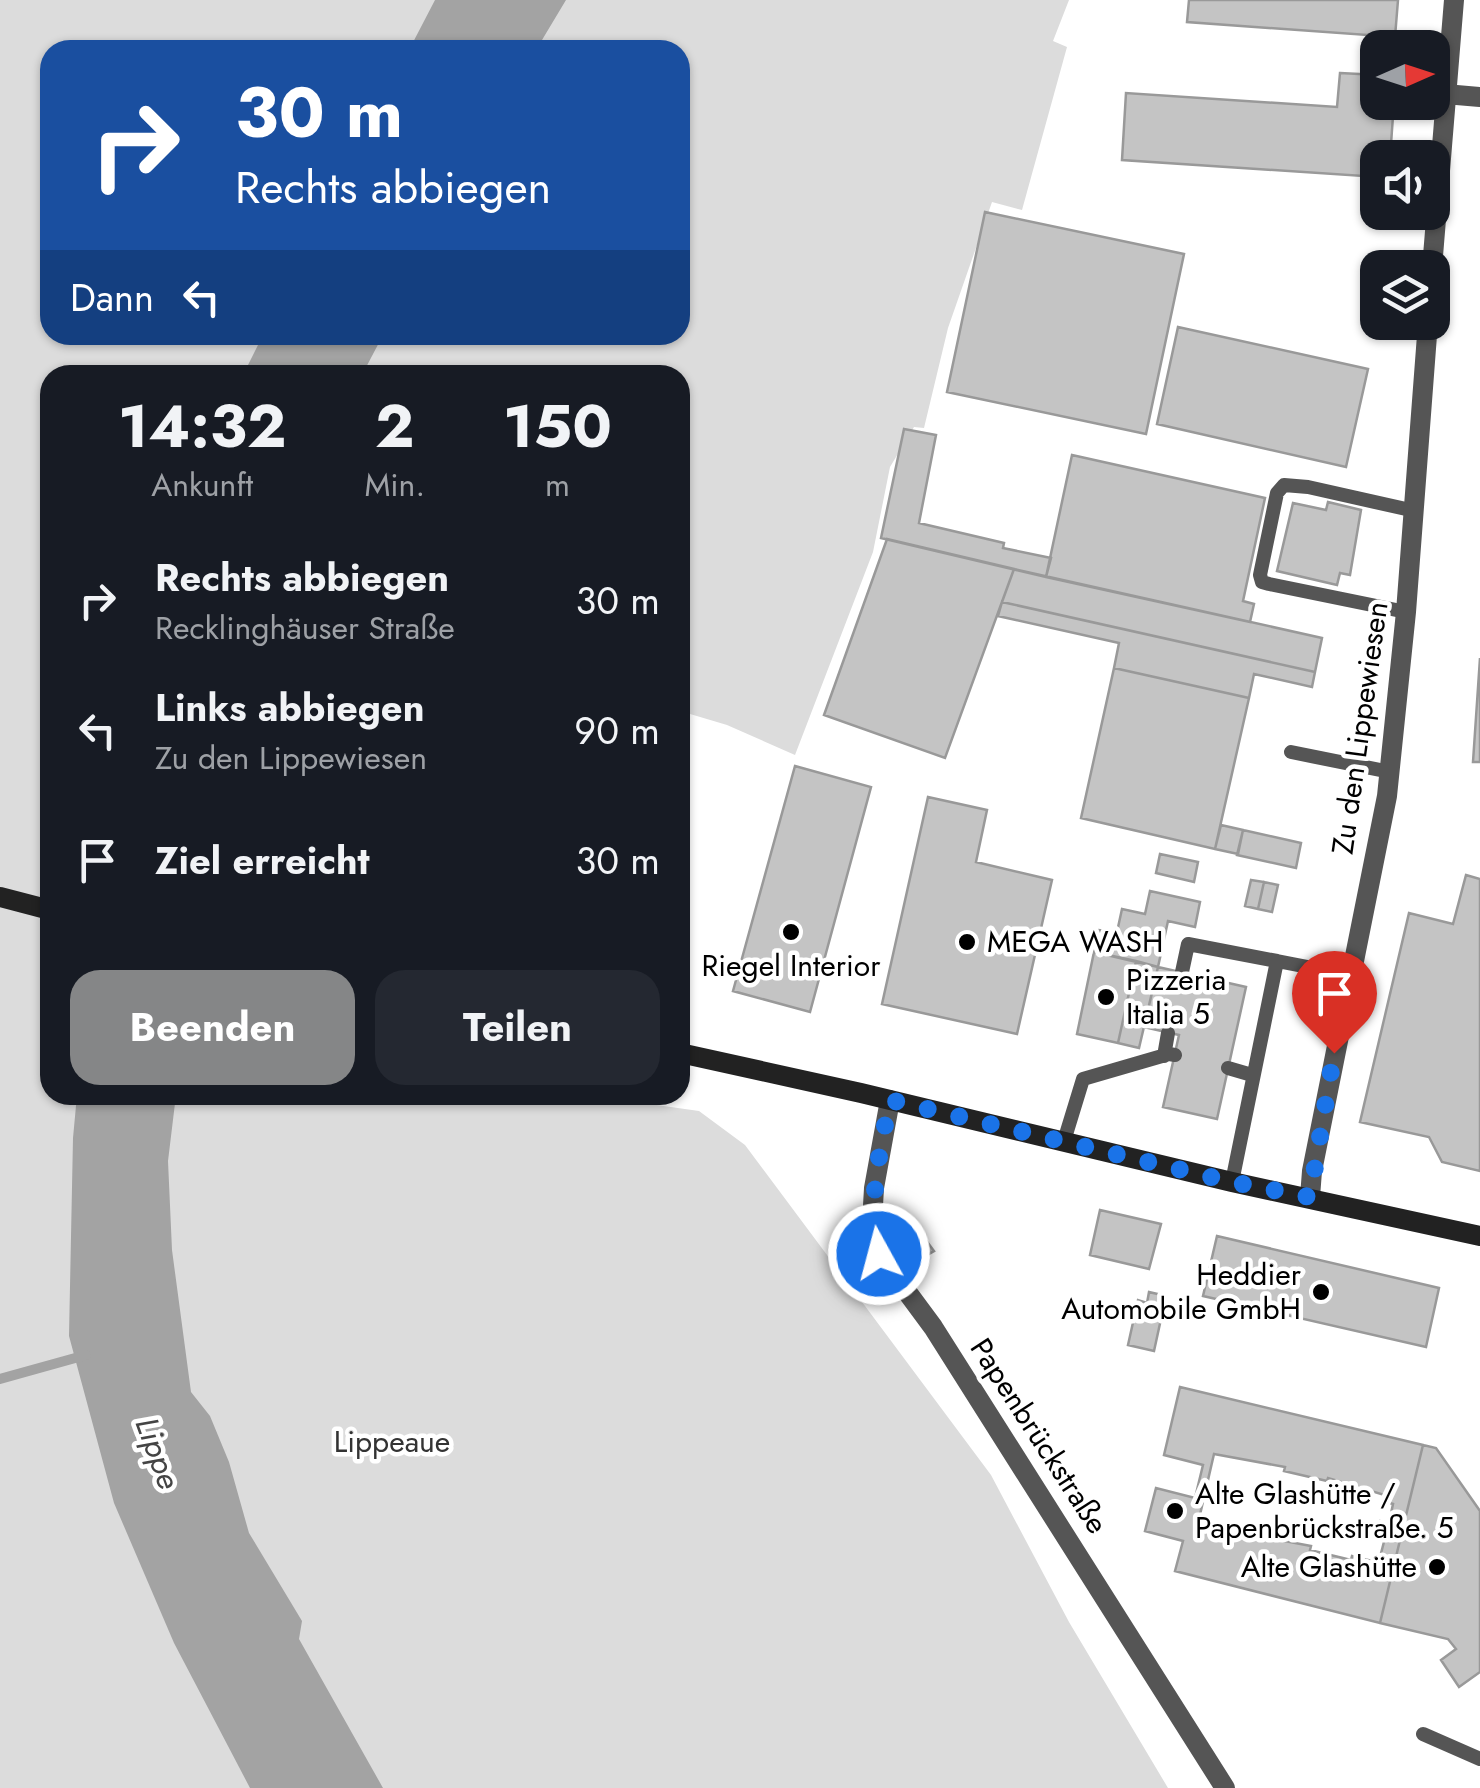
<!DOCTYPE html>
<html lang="de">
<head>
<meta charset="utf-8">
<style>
	body { margin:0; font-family:Jost,sans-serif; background:#242831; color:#f1f3f6; height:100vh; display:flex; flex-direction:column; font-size:38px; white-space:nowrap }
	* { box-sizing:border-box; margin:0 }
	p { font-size:32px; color:#9ea1a6 }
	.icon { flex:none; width:55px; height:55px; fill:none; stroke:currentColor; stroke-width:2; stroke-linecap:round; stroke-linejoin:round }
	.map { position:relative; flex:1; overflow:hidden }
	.side { position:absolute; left:40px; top:365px; width:650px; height:740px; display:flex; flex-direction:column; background:#171b24; border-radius:30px; box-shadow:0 2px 8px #0004 }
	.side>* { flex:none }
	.hud { position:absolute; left:40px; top:40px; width:650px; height:305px; border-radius:30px; box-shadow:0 2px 8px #0004; background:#1a4fa0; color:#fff; overflow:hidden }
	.needle { width:65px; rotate:87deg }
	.controls { position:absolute; left:1360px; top:30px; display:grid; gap:20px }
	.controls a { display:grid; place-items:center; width:90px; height:90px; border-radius:20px; background:#171b24; box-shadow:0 2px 8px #0004; font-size:50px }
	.pin { position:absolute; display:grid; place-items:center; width:85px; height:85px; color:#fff; margin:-102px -42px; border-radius:50% 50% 50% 0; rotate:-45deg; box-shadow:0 0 10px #0007 }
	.pin .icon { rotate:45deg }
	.me { position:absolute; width:110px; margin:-55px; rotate:353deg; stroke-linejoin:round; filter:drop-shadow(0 0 8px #0008) }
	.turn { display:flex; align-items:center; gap:35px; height:210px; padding:0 30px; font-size:45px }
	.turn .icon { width:130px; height:130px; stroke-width:2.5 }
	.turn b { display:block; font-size:70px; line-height:85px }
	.then { display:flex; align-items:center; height:95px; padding:0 30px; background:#0003; gap:20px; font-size:38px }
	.eta { display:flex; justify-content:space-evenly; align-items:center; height:170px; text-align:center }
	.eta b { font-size:60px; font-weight:700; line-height:70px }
	.action { display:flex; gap:20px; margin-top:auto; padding:20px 30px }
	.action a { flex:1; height:115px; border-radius:30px; background:#858687; color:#fff; font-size:40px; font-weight:700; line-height:115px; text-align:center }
	.action a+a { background:#242831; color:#f1f3f6 }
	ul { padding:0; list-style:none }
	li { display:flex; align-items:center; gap:30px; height:130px; padding:0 30px }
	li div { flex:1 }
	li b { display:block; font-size:38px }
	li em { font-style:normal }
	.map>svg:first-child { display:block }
	.green { fill:#dcdcdc; fill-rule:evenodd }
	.water { fill:#a3a3a3 }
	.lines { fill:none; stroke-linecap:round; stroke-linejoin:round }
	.stream { stroke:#a3a3a3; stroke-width:10 }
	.building { fill:#c4c4c4; stroke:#999; stroke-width:2.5; fill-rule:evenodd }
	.service { stroke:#555; stroke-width:14 }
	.minor { stroke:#555; stroke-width:20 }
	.secondary { stroke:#222; stroke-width:20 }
	.route { stroke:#1a73e8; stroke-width:18; stroke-dasharray:0 32.4 }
	.poi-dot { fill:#000; stroke:#fff; stroke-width:4 }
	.labels { text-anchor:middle; stroke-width:9; stroke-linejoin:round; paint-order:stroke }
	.street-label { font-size:30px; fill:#000; stroke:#fff }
	.poi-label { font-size:30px; fill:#000; stroke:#fff; text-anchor:start }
	.park-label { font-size:30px; fill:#333; stroke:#fff }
	.water-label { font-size:32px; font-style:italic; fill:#444; stroke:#fff }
</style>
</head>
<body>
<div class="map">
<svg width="1480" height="1788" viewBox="0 0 1480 1788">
	<rect width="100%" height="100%" fill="#fff"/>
	<!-- green -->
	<path class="green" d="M0,0H1069L1053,41L1067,47L1022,210L992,202L948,328L924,428L914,427L890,467L873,552L795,755L727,725L680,711V375H50V1095H586L699,1111L745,1145L991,1475L1069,1622L1168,1788H0ZM50,50H680V335H50Z"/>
	<!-- water -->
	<path class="water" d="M435,0H566L536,50H409Z
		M263,335H383L362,375H243Z
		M77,1095H176L168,1161L172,1250L191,1392L210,1416L229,1462L249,1533L302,1621L299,1639L383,1788H250L174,1643L114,1503L69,1336L73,1138Z"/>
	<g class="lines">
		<!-- stream -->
		<path class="stream" d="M0,1379L86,1355"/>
	</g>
	<!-- building -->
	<path class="building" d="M1189,0H1398L1395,37L1187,22Z
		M1340,73L1378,75V102H1394L1390,158H1378V177L1122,160L1126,93L1337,107Z
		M985,212L1184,254L1146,434L947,392Z
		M1178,327L1368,369L1346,467L1157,424Z
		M904,429L936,435L919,523L1004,543L1003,548L1051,558L1046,577L881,538Z
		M1072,455L1265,498L1243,601L1254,604L1250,622L1046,577Z
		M1328,502L1361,510L1350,575L1340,573L1337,585L1277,571L1293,503L1326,510Z
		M887,539L1014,569L945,758L824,715Z
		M1014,569L1322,638L1315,672L1002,602Z
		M1002,602L1315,672L1312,687L1254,674L1249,698L1114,668L1119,643L998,616Z
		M1480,658V762H1473Z
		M1114,668L1249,698L1215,849L1081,818Z
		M795,766L871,787L810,1012L733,991Z
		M928,797L987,810L976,862L1052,880L1017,1034L882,1004Z
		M1221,825L1243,830L1238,854L1215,849Z
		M1243,830L1301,843L1296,868L1237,855Z
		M1160,854L1198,862L1194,882L1156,873Z
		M1466,875L1480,879V1171L1442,1162L1429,1137L1360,1122L1409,913L1453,924Z
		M1251,880L1264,882L1258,909L1245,906Z
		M1264,882L1278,885L1272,912L1258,909Z
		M1150,891L1200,902L1195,927L1168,921L1158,967L1094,952L1099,930L1117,932L1122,909L1145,914Z
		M1094,952L1136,961L1118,1043L1077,1034Z
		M1136,961L1158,967L1139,1048L1118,1043Z
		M1158,967L1246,987L1217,1119L1163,1107L1179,1035L1144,1027Z
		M1100,1210L1161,1224L1149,1269L1090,1255Z
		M1217,1236L1439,1288L1426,1347L1203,1296Z
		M925,1239L934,1251L927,1255L920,1245Z
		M1149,1292L1166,1296L1154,1351L1128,1345L1138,1300L1147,1303Z
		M1180,1387L1423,1445L1380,1623L1175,1571L1183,1541L1145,1531L1156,1488L1195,1498L1203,1465L1164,1455ZM1214,1454L1285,1467L1284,1471L1327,1481L1328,1478L1388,1496L1386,1502L1393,1504L1389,1523L1380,1521L1376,1536L1385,1538L1380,1557L1374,1556L1372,1561L1352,1556L1351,1560L1310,1550L1311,1546L1232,1531L1233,1528L1199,1519Z
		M1423,1445L1436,1448L1480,1511V1672L1459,1687L1441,1660L1456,1649L1448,1639L1380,1623Z"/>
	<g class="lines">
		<!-- service -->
		<path class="service" d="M1406,612L1269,584L1262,582L1260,575L1277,493L1284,485L1308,487L1415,511
			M1291,752L1390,772
			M1182,972L1188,944L1277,961
			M1164,1056L1168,1033
			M1228,1068L1252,1075
			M1064,1141L1083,1079L1169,1054L1175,1055
			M1232,1182L1277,961L1349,975
			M1423,1734L1480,1759"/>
		<!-- minor -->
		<path class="minor" d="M1445,94L1480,97
			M1432,268L1454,0
			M890,1100L874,1188L872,1223L879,1254L933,1327L1225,1788
			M1310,1197L1312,1171L1387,796L1406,612L1428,322"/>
		<!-- secondary -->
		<path class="secondary" d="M0,897L50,910
			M680,1053L861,1093L1232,1182L1480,1236"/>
	</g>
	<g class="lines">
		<!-- route -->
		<path class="route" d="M879,1254C867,1202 880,1152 890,1100L1232,1182L1310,1197L1334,1053"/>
	</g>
	<!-- markers -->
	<g class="poi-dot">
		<circle cx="791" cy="932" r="10"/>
		<circle cx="967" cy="942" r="10"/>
		<circle cx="1106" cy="997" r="10"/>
		<circle cx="1321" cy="1292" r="10"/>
		<circle cx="1175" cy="1511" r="10"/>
		<circle cx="1437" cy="1567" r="10"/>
	</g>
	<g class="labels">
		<!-- street labels -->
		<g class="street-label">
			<text transform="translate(1360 728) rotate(-82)" y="10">Zu den Lippewiesen</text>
			<text transform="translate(1039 1436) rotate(57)" y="10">Papenbrückstraße</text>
		</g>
		<!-- poi labels -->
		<g class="poi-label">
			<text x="987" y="952">MEGA WASH</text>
			<text x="791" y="976" text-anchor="middle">Riegel Interior</text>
			<text x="1126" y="990">Pizzeria<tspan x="1126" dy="34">Italia 5</tspan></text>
			<text x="1301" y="1285" text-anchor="end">Heddier<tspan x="1301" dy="34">Automobile GmbH</tspan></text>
			<text x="1195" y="1504">Alte Glashütte /<tspan x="1195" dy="34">Papenbrückstraße. 5</tspan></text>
			<text x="1417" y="1577" text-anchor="end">Alte Glashütte</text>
		</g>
		<!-- park labels -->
		<g class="park-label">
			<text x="392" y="1452">Lippeaue</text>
		</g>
		<!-- water labels -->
		<g class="water-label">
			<text transform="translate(158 1453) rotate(70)" y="11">Lippe</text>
		</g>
	</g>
</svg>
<div class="controls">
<a><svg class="needle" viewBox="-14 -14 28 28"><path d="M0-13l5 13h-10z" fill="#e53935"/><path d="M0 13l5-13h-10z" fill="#9ea1a6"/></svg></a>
<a><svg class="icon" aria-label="sound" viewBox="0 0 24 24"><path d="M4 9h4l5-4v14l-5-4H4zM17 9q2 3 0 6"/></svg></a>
<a><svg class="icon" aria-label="layers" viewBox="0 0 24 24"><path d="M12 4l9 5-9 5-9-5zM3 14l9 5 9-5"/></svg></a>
</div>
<div class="pin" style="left:1334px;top:1053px;background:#d93025"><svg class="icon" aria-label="arrive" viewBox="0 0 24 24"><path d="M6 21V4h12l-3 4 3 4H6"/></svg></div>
<svg class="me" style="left:879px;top:1254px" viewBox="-20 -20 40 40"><circle r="17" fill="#1a73e8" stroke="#fff" stroke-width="3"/><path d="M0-11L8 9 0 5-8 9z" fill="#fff"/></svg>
<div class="hud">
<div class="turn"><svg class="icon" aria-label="right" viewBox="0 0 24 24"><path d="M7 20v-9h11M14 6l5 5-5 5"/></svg><div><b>30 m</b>Rechts abbiegen</div></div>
<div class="then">Dann<svg class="icon" aria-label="left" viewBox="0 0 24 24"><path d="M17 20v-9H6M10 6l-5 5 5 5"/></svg></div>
</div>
<section class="side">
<div class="eta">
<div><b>14:32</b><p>Ankunft</p></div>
<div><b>2</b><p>Min.</p></div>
<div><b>150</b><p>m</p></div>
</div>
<ul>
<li><svg class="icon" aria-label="right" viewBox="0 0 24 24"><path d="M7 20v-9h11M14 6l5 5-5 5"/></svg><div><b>Rechts abbiegen</b><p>Recklinghäuser Straße</p></div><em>30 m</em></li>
<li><svg class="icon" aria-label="left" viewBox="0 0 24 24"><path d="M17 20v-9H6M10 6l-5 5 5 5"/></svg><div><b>Links abbiegen</b><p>Zu den Lippewiesen</p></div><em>90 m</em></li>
<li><svg class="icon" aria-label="arrive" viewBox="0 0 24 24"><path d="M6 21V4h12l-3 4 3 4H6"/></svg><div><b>Ziel erreicht</b></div><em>30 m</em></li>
</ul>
<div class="action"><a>Beenden</a><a>Teilen</a></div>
</section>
</div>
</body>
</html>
